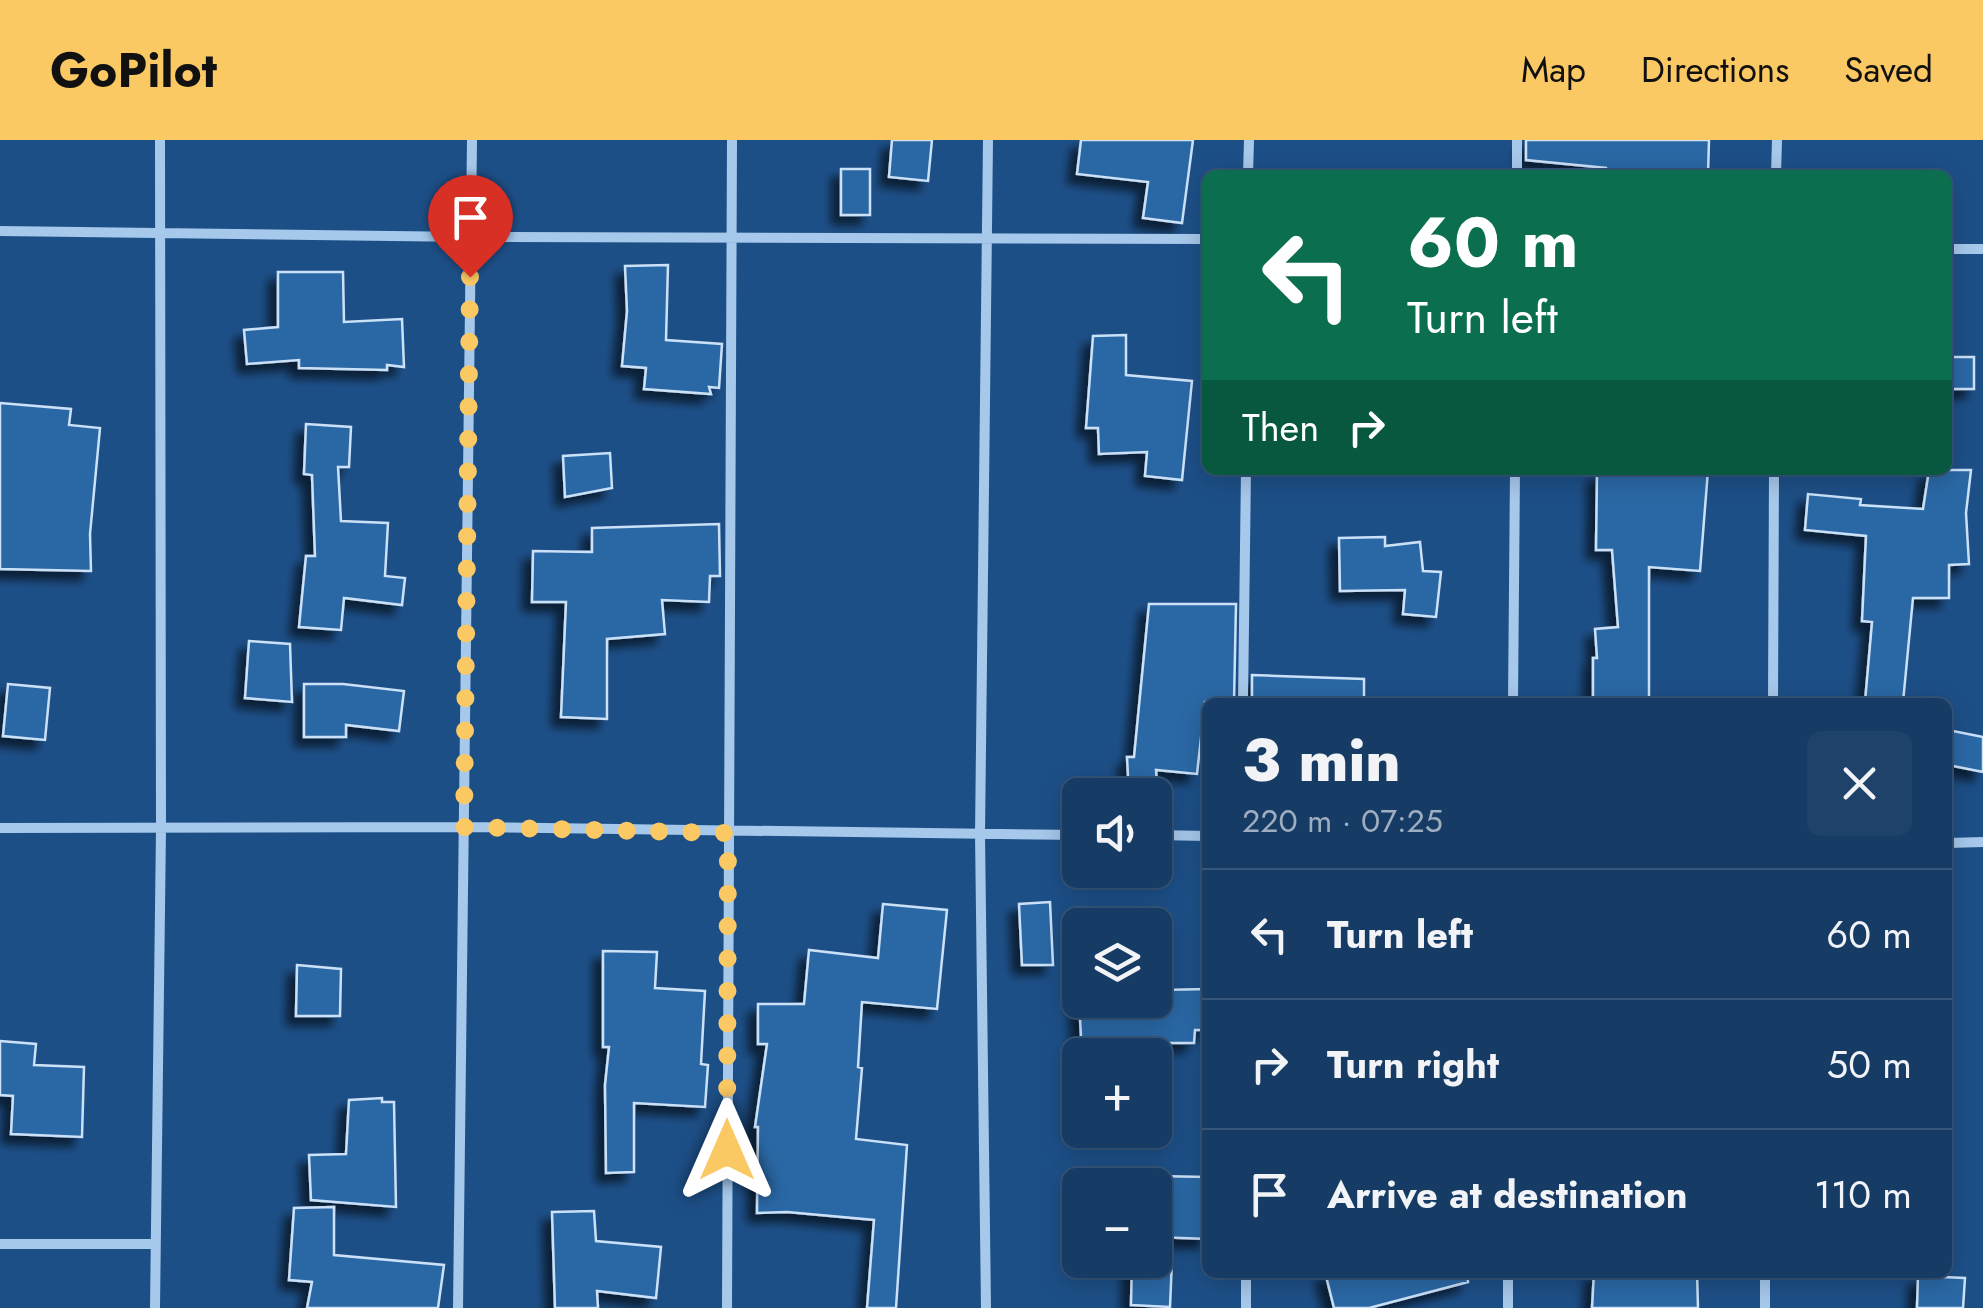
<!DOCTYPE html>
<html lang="en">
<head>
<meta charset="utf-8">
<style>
	body { margin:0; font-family:Jost,sans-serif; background:#1f426b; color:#f1f3f6; height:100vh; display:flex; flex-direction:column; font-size:38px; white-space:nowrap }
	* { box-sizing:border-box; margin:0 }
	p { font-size:32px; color:#9eadbf }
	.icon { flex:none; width:55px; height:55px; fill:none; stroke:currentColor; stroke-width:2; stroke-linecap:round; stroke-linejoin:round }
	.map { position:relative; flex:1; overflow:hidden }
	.details { position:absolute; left:1202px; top:558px; width:750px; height:580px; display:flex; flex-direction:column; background:#163b65; border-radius:15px; box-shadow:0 5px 25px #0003,0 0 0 2px #355579 }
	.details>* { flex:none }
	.guide { position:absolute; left:1202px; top:30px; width:750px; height:305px; border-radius:15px; box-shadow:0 5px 25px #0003,0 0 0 2px #355579; background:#0b6e4f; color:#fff; overflow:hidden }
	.controls { position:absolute; left:1062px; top:638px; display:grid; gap:20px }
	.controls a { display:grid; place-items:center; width:110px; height:110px; border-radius:15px; background:#163b65; box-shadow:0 5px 25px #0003,0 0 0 2px #355579; font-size:50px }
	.pin { position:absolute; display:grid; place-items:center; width:85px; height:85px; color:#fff; margin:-102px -42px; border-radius:50% 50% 50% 0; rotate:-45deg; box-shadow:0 0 10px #0007 }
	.pin .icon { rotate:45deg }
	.me { position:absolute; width:110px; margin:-55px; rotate:0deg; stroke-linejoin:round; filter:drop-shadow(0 0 8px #0008) }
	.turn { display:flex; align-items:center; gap:35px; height:210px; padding:0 40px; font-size:45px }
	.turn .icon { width:130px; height:130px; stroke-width:2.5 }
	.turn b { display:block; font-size:70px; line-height:85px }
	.then { display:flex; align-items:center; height:95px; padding:0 40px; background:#0003; gap:20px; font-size:38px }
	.round { display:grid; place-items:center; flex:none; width:105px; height:105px; border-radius:15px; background:#1f426b }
	.head { display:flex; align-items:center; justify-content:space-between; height:170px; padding:0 40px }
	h1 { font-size:60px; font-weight:800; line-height:75px }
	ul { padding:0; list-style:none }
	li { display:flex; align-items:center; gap:30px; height:130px; padding:0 40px; border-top:2px solid #355579 }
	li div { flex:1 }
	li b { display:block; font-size:38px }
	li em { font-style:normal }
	header { display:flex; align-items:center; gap:60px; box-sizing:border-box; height:140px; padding:0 50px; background:#fbc964; color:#111 }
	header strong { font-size:48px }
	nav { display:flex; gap:55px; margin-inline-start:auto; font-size:35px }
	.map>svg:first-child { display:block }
	.building { fill:#2c67a5; stroke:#cbe1f8; stroke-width:2.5; filter:url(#shadow) }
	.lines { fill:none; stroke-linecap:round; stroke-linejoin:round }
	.minor { stroke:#a6c8eb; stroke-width:10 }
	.route { stroke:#fbc964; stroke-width:18; stroke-dasharray:0 32.4 }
</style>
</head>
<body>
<header>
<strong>GoPilot</strong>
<nav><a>Map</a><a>Directions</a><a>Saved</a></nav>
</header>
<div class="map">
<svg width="1983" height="1168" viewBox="0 0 1983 1168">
	<defs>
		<filter id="shadow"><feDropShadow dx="-9" dy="9" stdDeviation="5" flood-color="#0009"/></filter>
	</defs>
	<rect width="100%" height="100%" fill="#1d4f87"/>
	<!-- building -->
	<path class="building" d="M892,0H932L928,41L889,37Z
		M1081,0H1193L1182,83L1143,78L1148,42L1077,34Z
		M1526,0H1709L1708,35H1607L1606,28L1526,20Z
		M841,29H870V75H841Z
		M668,125L666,200L722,204L719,248L709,247L711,254L644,249L646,228L622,226L627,171L625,126Z
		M278,132H343L344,182L402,179L404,227L387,225V230L299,228V220L247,224L244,190L278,187Z
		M1126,195V235L1192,241L1182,340L1145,336L1147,312L1099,314L1098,288H1086L1093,196Z
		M1948,217H1974V249H1948Z
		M0,263L71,269L69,285L100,288L90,394L91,431L0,429Z
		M306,284L351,287L349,327H338L341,381L388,383L385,436L405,438L402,465L344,458L341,490L299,487L306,416H315L312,335L304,334Z
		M610,313L612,348L565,357L563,316Z
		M1619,330H1708L1700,431L1649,427V560L1593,561V518H1597L1595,489L1618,487L1612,410H1596L1597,332L1619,333Z
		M1929,330H1971L1966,373L1969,424L1949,425V458H1913L1903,562H1865L1872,482L1862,481L1866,396L1805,390L1808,354L1861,359L1860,365L1923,369Z
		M719,384L720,436H710L709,462L662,460L665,494L607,499V579L561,577L566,462H532L533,411L592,412V388Z
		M1385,397V406L1420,402L1423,431L1441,432L1436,477L1403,474L1405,450L1340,451L1339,398Z
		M1149,464H1236L1234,562H1205L1197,634L1156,630L1158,655H1129L1127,617H1134Z
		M249,501L290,504L292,562L245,558Z
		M1252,535L1364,539V562H1252Z
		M8,544L50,548L45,600L3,596Z
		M304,544H343L404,551L399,591L346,585V597H304Z
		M1948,590L1983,597V632L1948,625Z
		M1050,762L1053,825H1022L1019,764Z
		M883,764L947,770L937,869L862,862L858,927L862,928L856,999L907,1005L896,1168H867L874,1080L787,1072L757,1073L758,987H755L767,904H758V864H804L809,810L878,818Z
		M603,811L657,812L655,848L705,851L701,924L708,925L705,967L634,963V1032L606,1033L605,945L609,907H603Z
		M297,825L341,829L340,876H296Z
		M1208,849V890H1195L1194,903H1114L1113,915H1082L1079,860H1161L1160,850Z
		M0,901L36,904L34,925L84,927L82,997L11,994L13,956L0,955Z
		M382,958V962H394L396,1067L311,1060L309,1015L346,1014L349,960Z
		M1155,1036L1208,1037V1099L1155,1097Z
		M334,1067V1115L444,1125L438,1168H307L312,1142L289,1140L294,1068Z
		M594,1071L596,1101L661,1107L656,1158L597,1151L598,1168H555L552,1072Z
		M1132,1120H1172L1170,1167L1131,1165Z
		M1325,1132H1467L1468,1142L1369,1168H1334Z
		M1594,1132H1697L1698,1168H1592Z
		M1918,1136L1965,1138L1963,1168H1917Z"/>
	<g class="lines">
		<!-- minor -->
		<path class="minor" d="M1248,35L1249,0
			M1517,35V0
			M1776,35L1777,0
			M0,91L470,97L1208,99
			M1948,109H1983
			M1243,562L1246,330
			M1513,562L1515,330
			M1773,562L1774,330
			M0,688L464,687L1080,695
			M1155,695L1208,696
			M1948,703L1983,702
			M0,1104H155
			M1246,1132V1168
			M155,1168L161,689L160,0
			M458,1168L472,0
			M727,1168L732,0
			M986,1168L980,694L988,0
			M1508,1168V1132
			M1765,1168V1132"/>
	</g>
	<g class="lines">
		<!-- route -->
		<path class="route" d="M470,137L464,687L728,693L727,1010"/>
	</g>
</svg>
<div class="controls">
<a><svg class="icon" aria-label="sound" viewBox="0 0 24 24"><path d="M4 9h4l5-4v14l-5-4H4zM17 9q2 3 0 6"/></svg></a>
<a><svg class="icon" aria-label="layers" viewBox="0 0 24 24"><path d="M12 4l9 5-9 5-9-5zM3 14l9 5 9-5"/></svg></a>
<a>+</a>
<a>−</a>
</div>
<div class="pin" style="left:470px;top:137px;background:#d93025"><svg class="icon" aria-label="arrive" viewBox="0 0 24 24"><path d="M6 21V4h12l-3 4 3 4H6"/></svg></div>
<svg class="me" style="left:727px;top:1010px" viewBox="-20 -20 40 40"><path d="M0-17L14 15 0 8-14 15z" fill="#fbc964" stroke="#fff" stroke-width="4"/></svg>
<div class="guide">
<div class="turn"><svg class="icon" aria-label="left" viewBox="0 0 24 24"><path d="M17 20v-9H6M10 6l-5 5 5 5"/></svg><div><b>60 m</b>Turn left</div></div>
<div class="then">Then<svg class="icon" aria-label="right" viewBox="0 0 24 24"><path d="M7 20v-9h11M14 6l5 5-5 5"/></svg></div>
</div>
<section class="details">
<div class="head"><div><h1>3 min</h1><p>220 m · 07:25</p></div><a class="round"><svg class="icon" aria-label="close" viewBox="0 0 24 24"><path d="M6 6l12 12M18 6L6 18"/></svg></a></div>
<ul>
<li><svg class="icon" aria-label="left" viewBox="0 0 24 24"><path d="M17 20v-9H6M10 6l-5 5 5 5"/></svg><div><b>Turn left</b></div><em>60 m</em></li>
<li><svg class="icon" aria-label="right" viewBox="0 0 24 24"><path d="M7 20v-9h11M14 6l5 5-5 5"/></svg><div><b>Turn right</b></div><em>50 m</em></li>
<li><svg class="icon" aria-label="arrive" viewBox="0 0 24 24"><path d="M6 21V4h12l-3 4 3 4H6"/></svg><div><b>Arrive at destination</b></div><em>110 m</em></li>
</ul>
</section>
</div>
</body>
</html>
